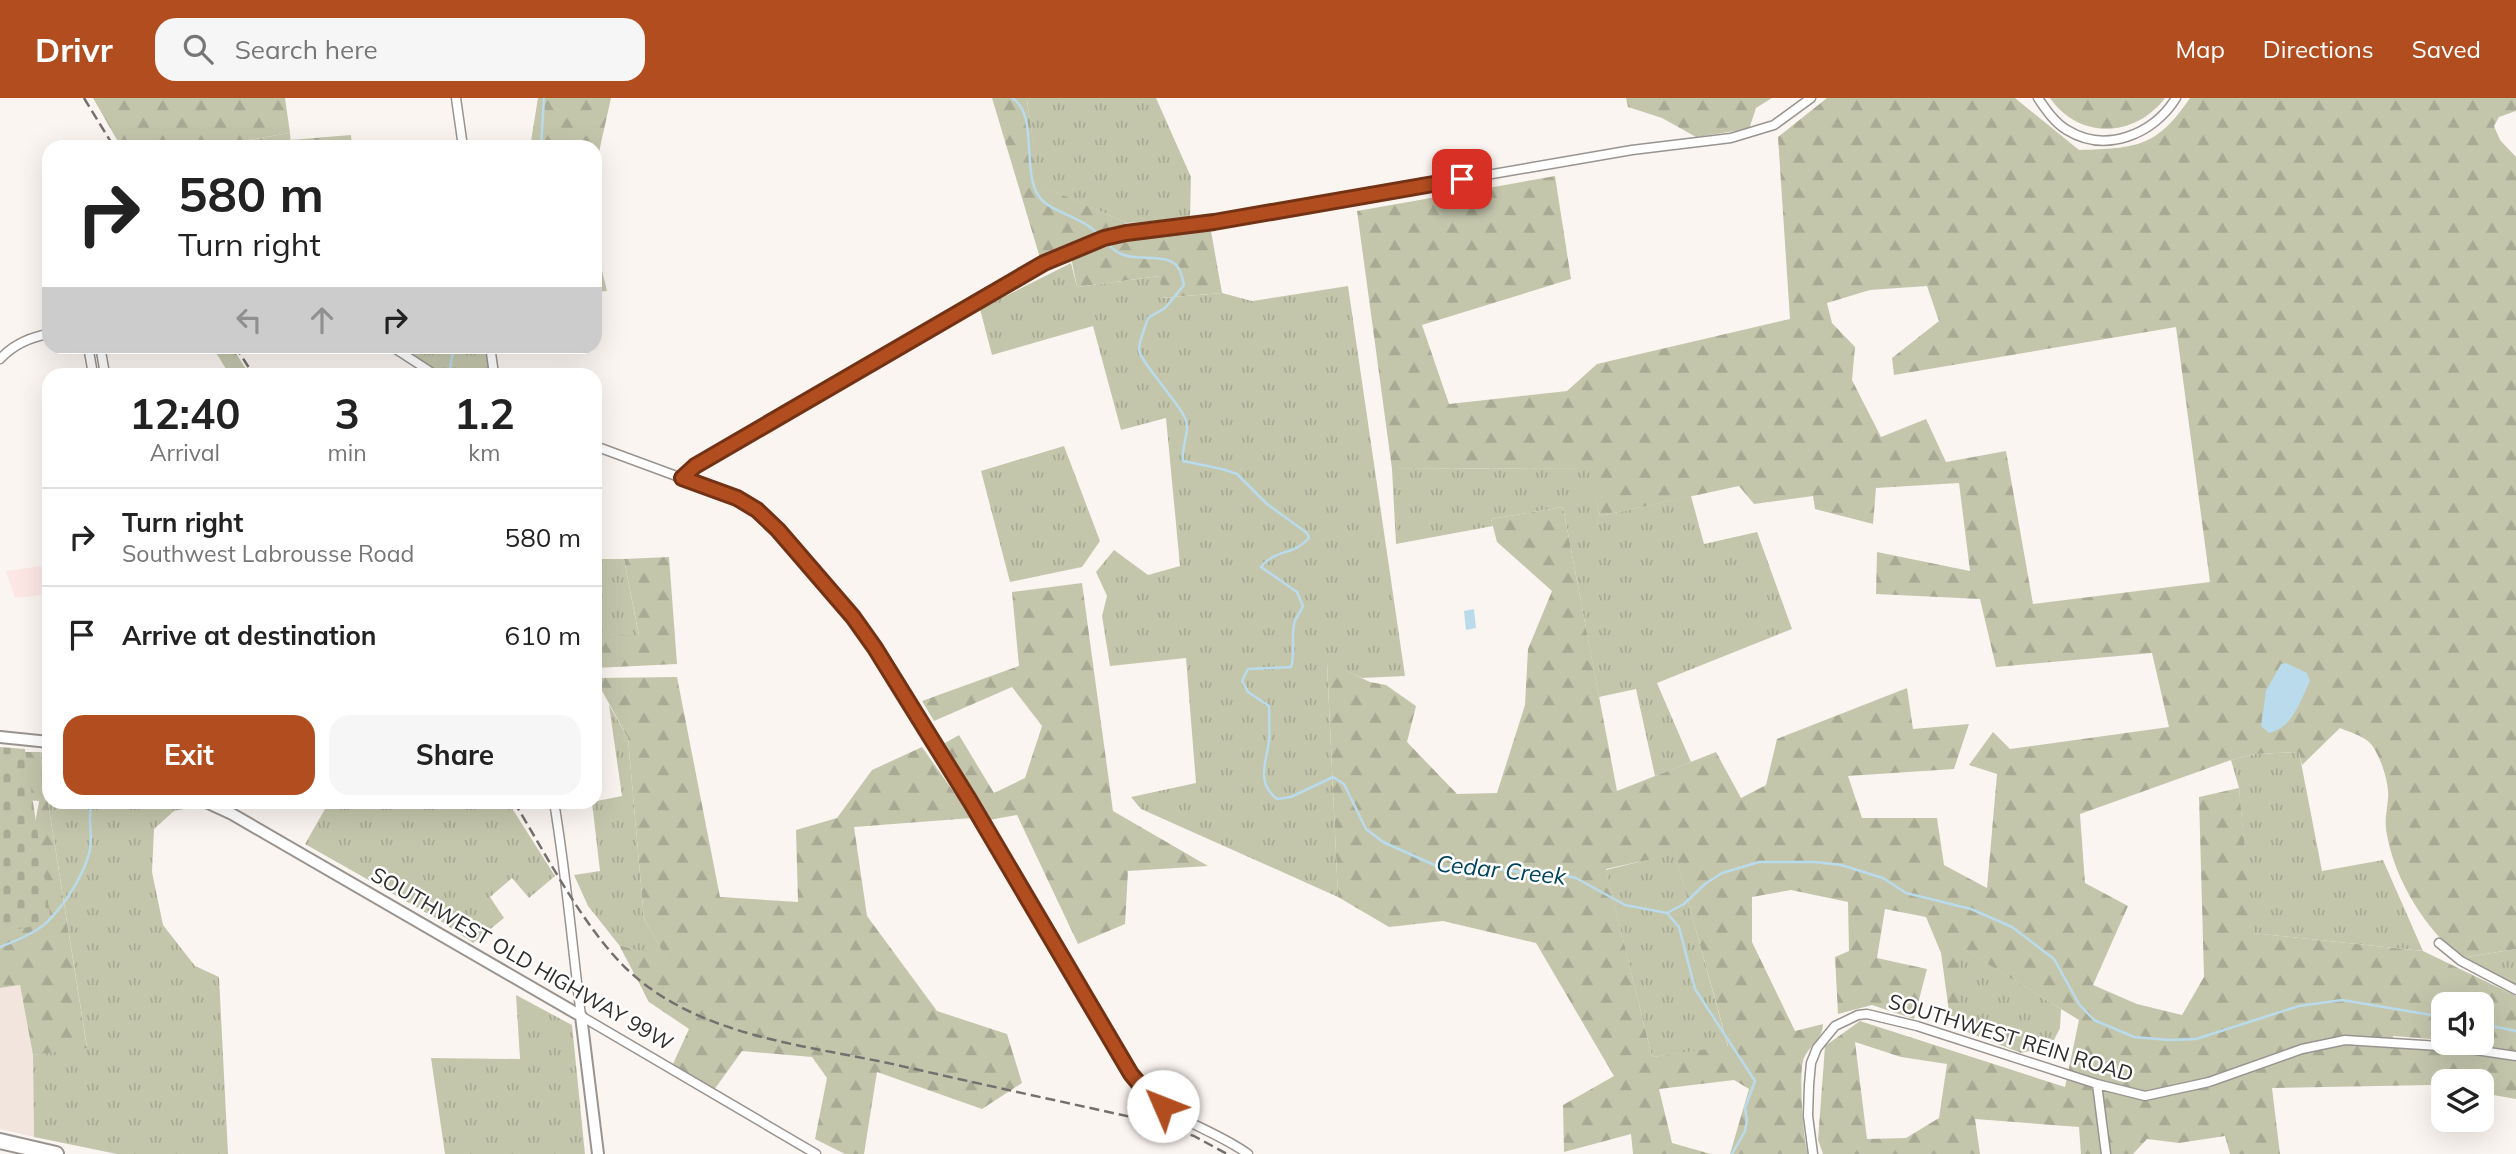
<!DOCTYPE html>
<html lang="en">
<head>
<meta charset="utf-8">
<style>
	body { margin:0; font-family:Mulish,sans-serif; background:#f6f6f6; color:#222; height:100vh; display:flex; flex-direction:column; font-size:26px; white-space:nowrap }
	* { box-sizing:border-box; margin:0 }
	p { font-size:23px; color:#767676 }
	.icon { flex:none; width:38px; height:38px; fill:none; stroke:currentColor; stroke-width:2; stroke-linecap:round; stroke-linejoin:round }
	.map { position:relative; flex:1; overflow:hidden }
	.side { position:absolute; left:42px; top:270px; width:560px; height:441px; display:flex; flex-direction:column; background:#fff; border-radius:21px; box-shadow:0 7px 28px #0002 }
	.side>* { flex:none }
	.guide { position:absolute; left:42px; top:42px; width:560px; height:214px; border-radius:21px; box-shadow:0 7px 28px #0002; background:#fff; color:#222; overflow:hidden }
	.buttons { position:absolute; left:2431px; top:894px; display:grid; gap:14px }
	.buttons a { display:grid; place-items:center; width:63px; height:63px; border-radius:14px; background:#fff; box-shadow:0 7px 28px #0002; font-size:35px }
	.pin { position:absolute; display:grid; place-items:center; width:60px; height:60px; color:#fff; margin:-30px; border-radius:14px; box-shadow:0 4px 10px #0006 }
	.me { position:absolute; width:77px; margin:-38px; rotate:314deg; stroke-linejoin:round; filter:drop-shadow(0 0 5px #0008) }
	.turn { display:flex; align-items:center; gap:24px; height:147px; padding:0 21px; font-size:32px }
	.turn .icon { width:91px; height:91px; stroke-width:2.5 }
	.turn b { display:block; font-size:49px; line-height:60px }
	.lanes { display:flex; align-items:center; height:66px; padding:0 21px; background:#0003; justify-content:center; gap:35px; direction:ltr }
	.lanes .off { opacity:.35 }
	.eta { display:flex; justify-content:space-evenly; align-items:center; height:119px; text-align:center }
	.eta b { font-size:42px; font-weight:700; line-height:49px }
	.button { display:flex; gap:14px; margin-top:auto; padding:14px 21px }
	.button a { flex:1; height:80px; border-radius:21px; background:#b24d20; color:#fff; font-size:28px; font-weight:700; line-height:80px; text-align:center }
	.button a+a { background:#f6f6f6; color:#222 }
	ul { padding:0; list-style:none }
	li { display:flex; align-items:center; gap:21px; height:98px; padding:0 21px; border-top:2px solid #e0e0e0 }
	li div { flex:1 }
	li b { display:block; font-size:26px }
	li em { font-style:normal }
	header { display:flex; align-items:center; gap:42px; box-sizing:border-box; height:98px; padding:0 35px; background:#b24d20; color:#fff }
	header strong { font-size:33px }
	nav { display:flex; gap:38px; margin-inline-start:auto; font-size:24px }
	.search { width:490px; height:63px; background:#f6f6f6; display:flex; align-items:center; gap:18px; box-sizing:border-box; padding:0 24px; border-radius:21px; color:#767676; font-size:26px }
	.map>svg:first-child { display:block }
	.built { fill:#f2e5dd }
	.education { fill:#fce7e5 }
	.grass { fill:url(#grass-tufts) }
	.forest { fill:url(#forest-firs); fill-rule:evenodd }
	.cemetery { fill:url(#cemetery-stones) }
	.water { fill:#b9dbeb }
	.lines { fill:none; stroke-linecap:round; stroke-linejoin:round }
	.stream { stroke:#b9dbeb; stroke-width:2.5 }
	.street-casing { stroke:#999490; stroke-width:11 }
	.secondary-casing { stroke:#999490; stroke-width:14 }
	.highway-casing { stroke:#999490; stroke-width:18 }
	.street { stroke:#fff; stroke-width:8 }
	.secondary { stroke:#fff; stroke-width:10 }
	.highway { stroke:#fff; stroke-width:14 }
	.rail { stroke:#73706d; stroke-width:2.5; stroke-dasharray:10 5; stroke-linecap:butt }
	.route-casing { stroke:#743215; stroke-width:18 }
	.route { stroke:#b24d20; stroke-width:12 }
	.labels { text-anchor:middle; stroke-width:5; stroke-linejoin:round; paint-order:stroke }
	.street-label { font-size:21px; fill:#302e2c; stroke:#fff }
	.water-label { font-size:23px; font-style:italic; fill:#00445b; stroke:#fff }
</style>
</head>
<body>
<header>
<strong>Drivr</strong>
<div class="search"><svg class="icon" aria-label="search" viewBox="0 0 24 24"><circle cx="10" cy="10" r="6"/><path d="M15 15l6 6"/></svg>Search here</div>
<nav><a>Map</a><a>Directions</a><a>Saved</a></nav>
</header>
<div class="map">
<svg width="2516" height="1056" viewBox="0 0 2516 1056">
	<defs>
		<pattern id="grass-tufts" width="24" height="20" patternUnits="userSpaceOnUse" patternTransform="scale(1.75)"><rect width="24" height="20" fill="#c4c6ac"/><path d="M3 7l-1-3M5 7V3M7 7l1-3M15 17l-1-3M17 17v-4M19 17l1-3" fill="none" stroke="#a9aa94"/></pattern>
		<pattern id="forest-firs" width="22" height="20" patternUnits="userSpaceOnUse" patternTransform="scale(1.75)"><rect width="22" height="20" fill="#c4c6ac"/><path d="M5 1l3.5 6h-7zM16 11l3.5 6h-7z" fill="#a9aa94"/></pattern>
		<pattern id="cemetery-stones" width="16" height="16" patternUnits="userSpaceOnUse" patternTransform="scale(1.75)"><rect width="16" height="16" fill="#c4c6ac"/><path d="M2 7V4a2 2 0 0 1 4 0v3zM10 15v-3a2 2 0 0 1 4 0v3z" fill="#a9aa94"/></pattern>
	</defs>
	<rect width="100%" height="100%" fill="#fbf5f1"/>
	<!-- built -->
	<path class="built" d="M20,887L33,957L34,1039L0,1031V890Z"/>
	<!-- education -->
	<path class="education" d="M49,467V496L15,500L6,473Z"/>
	<!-- grass -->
	<path class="grass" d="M1031,0H1156L1191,79L1190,120L1127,125L1039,87L1027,2Z
		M290,35L291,49H206Z
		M1071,165L1077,189L1160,178L1162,200L1222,195L1252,203L1348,188L1405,578L1362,580L1327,565L1338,799L1141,711L1131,699L1196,685L1186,560L1110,568L1102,518L1107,498L1096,474L1114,452L1148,477L1180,468L1166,320L1121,332L1093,228L992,257L980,211Z
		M407,249H485L490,276H445L407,254Z
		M1064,348L1100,443L1082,469L1010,484L981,373Z
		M1589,370L1600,418L1691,398L1704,446L1757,434L1792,531L1657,585L1691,664L1655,678L1636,591L1599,599L1563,409L1491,421L1493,428L1396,446L1392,371Z
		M595,461H624L639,539L595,535Z
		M609,607L628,640L644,821L668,862L619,847L588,808L574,777L600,773L592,704L622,698Z
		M40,654L49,657V704H177L193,709L174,713L154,731L152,774L163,827L195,868L219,879L228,1056H117L34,1039L33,957L87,949Z
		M2299,654L2322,773L2383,762L2423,853L2252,835L2239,690L2231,662L2255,656Z
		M329,704H508L555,778L529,800L512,780L490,799L504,820L473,845L439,822L305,746Z
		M1675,755L1728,949L1652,959L1606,772Z
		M1954,845L2061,911L2060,930L2051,948L2021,955L1962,932Z
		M2516,851V887L2462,860Z
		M516,897L572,927L585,1056H445L431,960L520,961Z"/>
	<!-- forest -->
	<path class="forest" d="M93,0H285L290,35L206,49H121Z
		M538,0H611L595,72V49H530Z
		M992,0H1031L1027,3L1040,87L1127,125L1040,160Z
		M1626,0H1772L1756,10L1749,31L1696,39L1662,20L1628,9Z
		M1827,0H2015L2079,52C2136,50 2156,50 2190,0H2516V13L2499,19L2494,28L2500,42L2516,59V851L2462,860C2426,833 2395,782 2387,737C2384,722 2387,714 2388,700C2390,686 2379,653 2369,644C2361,637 2349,634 2340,630L2302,667L2299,654L2255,656L2231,662L2080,716L2085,785L2128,808L2093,887L2137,906L2182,917L2204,879L2199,699L2239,690L2253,835L2423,853L2516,898V954L2468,945H2482V906H2443V942L2393,938L2392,948L2516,962V1001L2482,995V984H2443V989L2431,987L2272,990L2280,1056H2230L2225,1038L2179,1045L2147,1041L2133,1056H2081L2079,1029L1975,1021L1980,1056H1823L1818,1042L1825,948L1860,923L2065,989L2079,922L1955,846L1962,919L1950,921L1941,855L1926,819L1885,811L1877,860L1927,871L1914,921L1872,907L1838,916L1835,859L1849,853L1848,804L1791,792L1752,799V844L1795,933L1823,926C1823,942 1807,949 1803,963C1799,978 1803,1041 1808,1056H1730L1749,991L1734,982L1659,991L1672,1045L1711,1056H1633L1631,1036L1564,1054L1563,1007L1614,978L1536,845L1443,823L1389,829L1338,799L1327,564L1370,584L1386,587L1416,608L1407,644L1457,696L1497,695L1525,607L1528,551L1552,493L1497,444L1491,421L1563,409L1617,693L1716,654L1741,700L1766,687L1777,641L1907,590L1913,631L1969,626L1954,671L1848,678L1862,720H1937L1944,767L1987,790L1997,676L1969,667L1993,634L2010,651L2169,629L2152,555L1996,569L1980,501L1876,496L1877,454L1970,473L1959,385L1876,390L1873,426L1815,411L1813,398L1754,406L1739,388L1600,418L1588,370L1392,371L1357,113L1555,78L1571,181L1422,227L1449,306L1567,293L1597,266L1790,221L1778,39ZM1927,188L1939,223L1892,260L1894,277L2176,229L2210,484L2033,506L2006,353L1946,364L1926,321L1881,339L1852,282L1855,249L1832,225L1827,205L1870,192ZM1675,756L1728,948L1652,959L1606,771ZM1855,944L1901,959L1947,966L1939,1020L1906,1040L1867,1041Z
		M2050,0H2165C2135,40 2079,42 2050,0Z
		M351,37L352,49H291L290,42Z
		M1211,133L1222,195L1161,200L1160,178L1077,189L1071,159L1133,141Z
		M595,144L607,193L595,194Z
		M222,248L232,249L249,276H229L215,253Z
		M669,459L677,566L595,570V535L639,538L624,461Z
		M1082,485L1113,713L1208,768L1128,773L1125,826L1078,846L1017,717L989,722L945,645L959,637L994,695L1025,680L1042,628L1012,589L934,623L922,603L1019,568L1012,494Z
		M677,579L720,799L798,804L796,732L837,720L872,672L922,649L972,720L854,729L867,818L937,913L1007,936L1022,985L982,1011L877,974L864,1056H845L815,1041L827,980L812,959L742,953L714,992L672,968L689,931L649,904L619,847L667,861L644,821L628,640L595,580Z
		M0,654H40L87,950L33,957L20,887L0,890V801L24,786L39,703L0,700Z"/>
	<!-- cemetery -->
	<path class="cemetery" d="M0,649L25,651L51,824L0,835Z"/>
	<!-- water -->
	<path class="water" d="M1474,511L1476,530L1466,532L1464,513Z
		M2286,565L2307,575L2310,583C2300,603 2293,630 2269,635L2261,628L2266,593L2281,566Z"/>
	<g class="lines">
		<!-- stream -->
		<path class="stream" d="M1012,0C1041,17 1018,83 1044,104C1056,114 1074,118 1087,127C1099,134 1107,149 1119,155C1136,165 1170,153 1179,171C1182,175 1182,182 1184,187L1165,210L1148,220C1145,230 1139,242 1139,252C1139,262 1179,305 1185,320C1191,333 1181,348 1183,363L1222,371L1237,376L1267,406L1307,435L1309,440C1292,459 1276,450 1261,469L1297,494L1303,508C1301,513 1297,518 1295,523C1290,538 1296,554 1291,569L1248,571L1242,583L1248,594L1269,608C1269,619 1270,631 1269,643C1266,665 1256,685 1277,701L1291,699L1333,679L1344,686L1366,731L1383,744L1439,769L1464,772L1490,770L1520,774L1540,772L1576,780L1625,807L1667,815L1679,829L1695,891L1755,983L1745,1010L1747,1022L1745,1033L1732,1056
			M541,49L544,0
			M449,276L454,248
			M1667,815L1684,806L1705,786L1722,775L1759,764H1815L1841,767L1883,780L1906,795L1971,811L2012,829L2054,861L2079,906L2094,922L2134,939L2169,942L2196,941L2299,908L2342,902L2443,919
			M0,849C13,844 39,833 48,823C66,805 84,777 90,752C93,736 87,718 92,704
			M2482,926L2516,933"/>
		<defs>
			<path id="street" d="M456,0L463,49
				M2038,0C2046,12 2055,25 2067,32C2106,56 2154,36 2176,0
				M88,248L93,276
				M100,248L105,276
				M391,248L434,276
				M490,248L494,276
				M0,261C13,247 30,239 49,236
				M595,348L736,400C765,416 785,439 807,464C857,520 893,579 932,642C1000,753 1063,866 1131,976C1138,984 1144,995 1152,1001C1180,1024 1218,1034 1248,1056
				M682,380L695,368L1044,165L1104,140L1126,135L1214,124L1632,52L1731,40L1774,27L1811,0
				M554,704C566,774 572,846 581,918L816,1056
				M2439,845L2461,863L2516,892
				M2097,986L2106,1056
				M1813,1056L1808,1018L1809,987L1811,965L1817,950L1835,928L1858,917L1867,916L1917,928L2097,986L2145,998L2209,984L2302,951L2345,942L2455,949L2516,958"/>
			<path id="secondary" d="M0,639L49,644
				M206,704L232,716L581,918L598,1056"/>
			<path id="highway" d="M0,1043L56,1056"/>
		</defs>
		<!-- street casing -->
		<use href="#street" class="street-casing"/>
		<!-- secondary casing -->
		<use href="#secondary" class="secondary-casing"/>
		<!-- highway casing -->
		<use href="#highway" class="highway-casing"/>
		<!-- street -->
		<use href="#street" class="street"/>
		<!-- secondary -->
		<use href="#secondary" class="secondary"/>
		<!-- highway -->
		<use href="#highway" class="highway"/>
		<!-- rail -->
		<path class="rail" d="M84,0L114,49
			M235,248L253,276
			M514,704C546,756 585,833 630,874C701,939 806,947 897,967C980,986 1063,1004 1145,1022L1194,1038L1227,1056"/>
	</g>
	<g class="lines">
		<defs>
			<path id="route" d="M1163,1008L1151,1000L1131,976L970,703L875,550L853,519L778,432L757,412L737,400L682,380L695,368L1044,165L1104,140L1126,135L1214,124L1462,81"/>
		</defs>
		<!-- route casing -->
		<use href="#route" class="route-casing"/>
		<!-- route -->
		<use href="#route" class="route"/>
	</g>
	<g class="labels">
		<!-- street labels -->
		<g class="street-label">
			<text transform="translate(522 861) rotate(30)" y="7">SOUTHWEST OLD HIGHWAY 99W</text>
			<text transform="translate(2011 940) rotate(17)" y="7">SOUTHWEST REIN ROAD</text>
		</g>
		<!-- water labels -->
		<g class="water-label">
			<text transform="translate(1501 772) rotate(6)" y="8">Cedar Creek</text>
		</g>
	</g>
</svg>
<div class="buttons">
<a><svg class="icon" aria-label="sound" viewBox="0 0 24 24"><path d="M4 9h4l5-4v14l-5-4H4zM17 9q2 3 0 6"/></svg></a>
<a><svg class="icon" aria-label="layers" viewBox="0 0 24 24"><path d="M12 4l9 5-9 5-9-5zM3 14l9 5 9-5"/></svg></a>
</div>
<div class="pin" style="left:1462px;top:81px;background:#d93025"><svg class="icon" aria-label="arrive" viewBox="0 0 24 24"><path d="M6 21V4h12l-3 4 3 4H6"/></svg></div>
<svg class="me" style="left:1163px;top:1008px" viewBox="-20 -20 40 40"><circle r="19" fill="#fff"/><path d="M0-13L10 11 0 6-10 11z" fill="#b24d20"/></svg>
<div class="guide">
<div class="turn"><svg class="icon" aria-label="right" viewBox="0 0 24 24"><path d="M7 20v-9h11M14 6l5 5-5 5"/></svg><div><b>580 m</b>Turn right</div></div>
<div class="lanes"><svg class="icon off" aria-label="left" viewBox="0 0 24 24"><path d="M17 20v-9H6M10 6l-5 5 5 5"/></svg><svg class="icon off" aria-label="ahead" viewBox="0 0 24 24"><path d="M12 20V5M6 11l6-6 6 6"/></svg><svg class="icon" aria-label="right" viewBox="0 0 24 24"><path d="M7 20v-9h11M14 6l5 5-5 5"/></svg></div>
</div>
<section class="side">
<div class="eta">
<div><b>12:40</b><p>Arrival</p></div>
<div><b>3</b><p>min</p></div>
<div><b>1.2</b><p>km</p></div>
</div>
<ul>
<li><svg class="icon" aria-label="right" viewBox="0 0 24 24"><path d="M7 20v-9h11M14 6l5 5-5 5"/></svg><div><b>Turn right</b><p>Southwest Labrousse Road</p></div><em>580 m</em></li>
<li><svg class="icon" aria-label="arrive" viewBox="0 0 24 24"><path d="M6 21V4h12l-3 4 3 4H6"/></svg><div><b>Arrive at destination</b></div><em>610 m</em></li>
</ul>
<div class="button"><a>Exit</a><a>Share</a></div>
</section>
</div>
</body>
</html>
